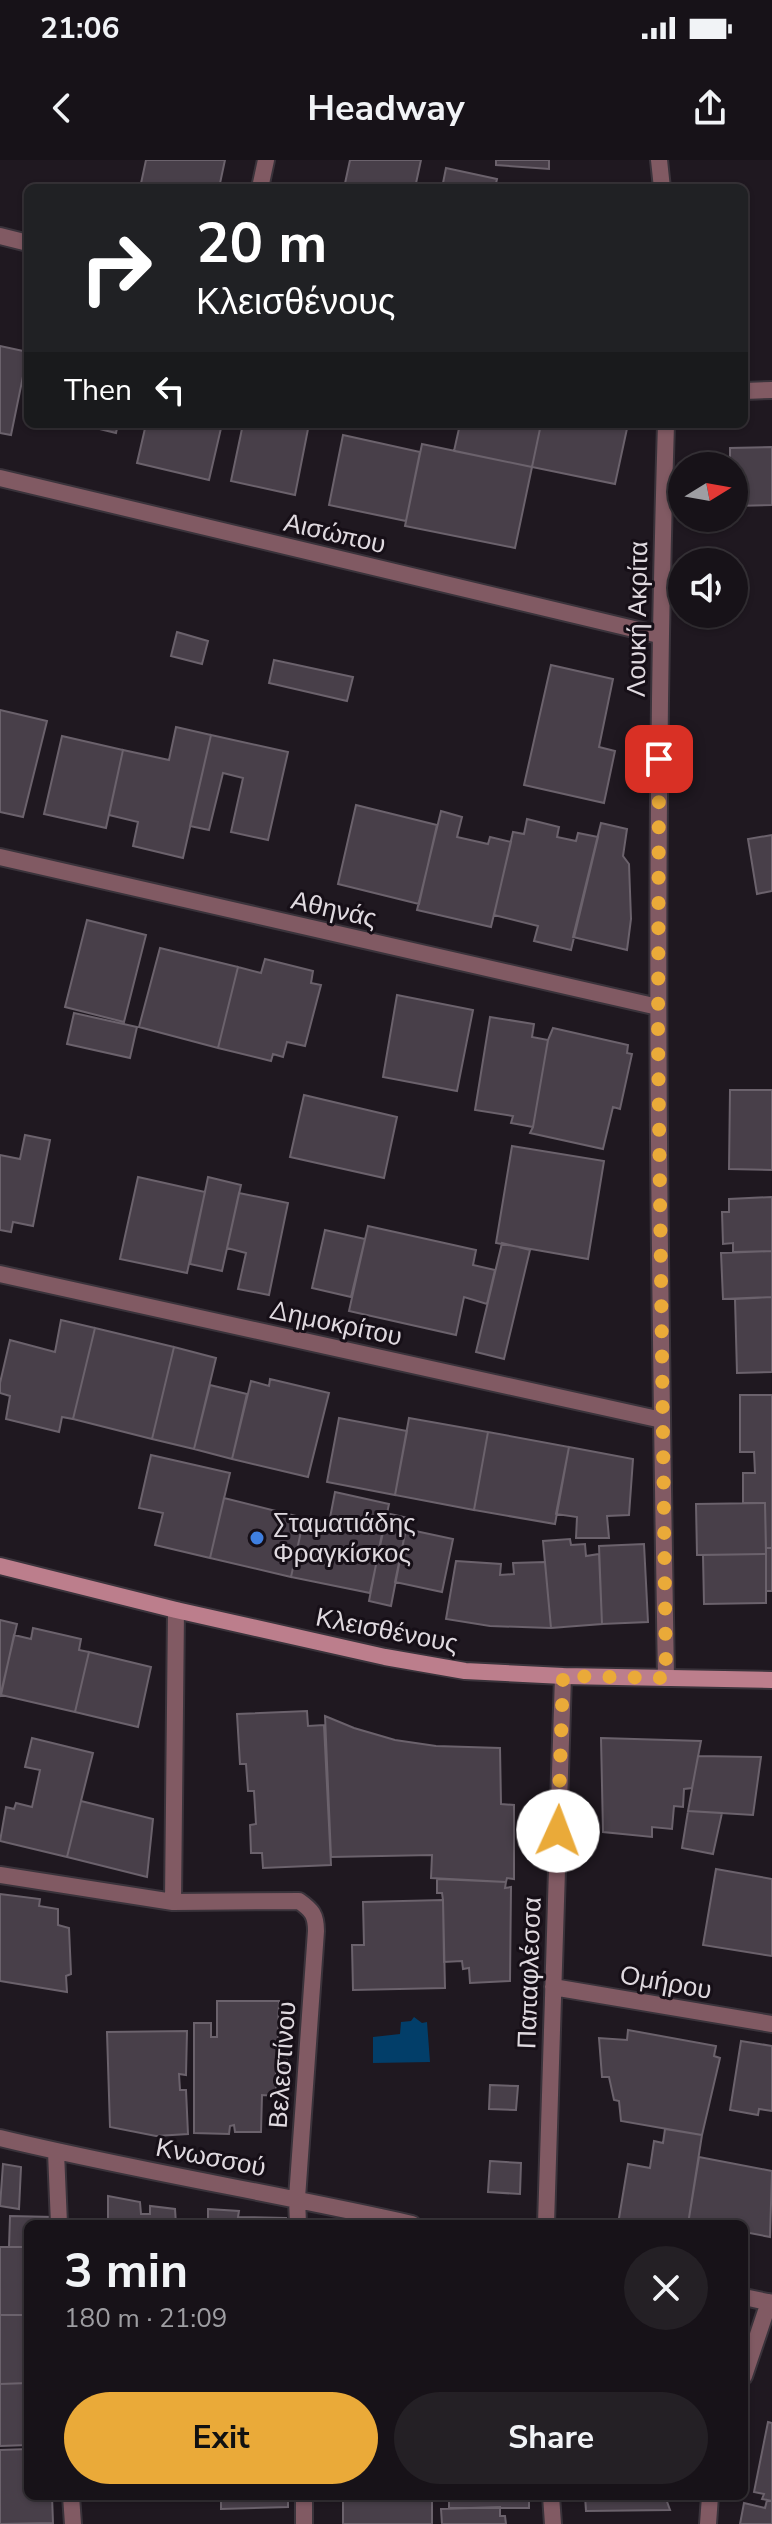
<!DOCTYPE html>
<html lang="en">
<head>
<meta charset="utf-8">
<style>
	body { margin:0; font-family:"Nunito Sans",sans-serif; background:#242025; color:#f1f3f6; height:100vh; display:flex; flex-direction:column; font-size:30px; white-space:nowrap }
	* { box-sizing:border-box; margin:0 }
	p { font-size:26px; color:#9e9ea2 }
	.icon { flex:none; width:44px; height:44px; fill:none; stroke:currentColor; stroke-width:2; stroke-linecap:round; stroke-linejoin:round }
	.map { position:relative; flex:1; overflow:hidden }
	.side { position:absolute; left:24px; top:2060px; width:724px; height:280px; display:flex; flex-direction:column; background:#171218; border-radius:12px; box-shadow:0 2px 6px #0004,0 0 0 2px #363237 }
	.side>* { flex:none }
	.banner { position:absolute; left:24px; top:24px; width:724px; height:244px; border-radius:12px; box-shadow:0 2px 6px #0004,0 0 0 2px #363237; background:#202124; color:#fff; overflow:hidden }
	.needle { width:52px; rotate:79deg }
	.buttons { position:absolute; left:668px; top:292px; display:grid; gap:16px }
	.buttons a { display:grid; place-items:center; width:80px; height:80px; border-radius:50%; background:#171218; box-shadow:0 2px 6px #0004,0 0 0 2px #363237; font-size:40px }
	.pin { position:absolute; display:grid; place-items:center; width:68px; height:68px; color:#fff; margin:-34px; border-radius:16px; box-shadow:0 4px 12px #0006 }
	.me { position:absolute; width:88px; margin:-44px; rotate:2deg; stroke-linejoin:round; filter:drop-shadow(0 0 6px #0008) }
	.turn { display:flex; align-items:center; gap:28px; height:168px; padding:0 40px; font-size:36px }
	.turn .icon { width:104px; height:104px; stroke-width:2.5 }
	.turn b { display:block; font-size:56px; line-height:68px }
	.then { display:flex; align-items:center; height:76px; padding:0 40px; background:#0003; gap:16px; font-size:30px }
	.round { display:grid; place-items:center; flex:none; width:84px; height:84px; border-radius:42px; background:#242025 }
	.summary { display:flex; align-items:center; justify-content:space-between; height:136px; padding:0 40px }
	h1 { font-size:48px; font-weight:700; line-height:60px }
	.button { display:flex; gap:16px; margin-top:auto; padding:16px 40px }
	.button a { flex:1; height:92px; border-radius:48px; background:#eaaa39; color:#111; font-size:32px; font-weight:700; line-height:92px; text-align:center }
	.button a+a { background:#242025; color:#f1f3f6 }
	.status { display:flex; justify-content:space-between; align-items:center; height:56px; padding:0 40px; background:#171218; direction:ltr }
	.status svg { height:22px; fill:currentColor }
	header { display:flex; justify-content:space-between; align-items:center; height:104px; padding:0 40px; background:#171218; font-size:36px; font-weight:700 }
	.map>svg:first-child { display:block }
	.water { fill:#023e69 }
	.building { fill:#483f49; stroke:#6b626c; stroke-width:2 }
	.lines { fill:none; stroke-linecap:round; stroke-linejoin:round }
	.minor-casing { stroke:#3a333b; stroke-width:20 }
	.secondary-casing { stroke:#3a333b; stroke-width:20 }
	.minor { stroke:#815a63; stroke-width:16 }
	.secondary { stroke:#bc7e8c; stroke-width:16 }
	.route { stroke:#eaaa39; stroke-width:14; stroke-dasharray:0 25.2 }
	.shop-dot { fill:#3f7fe0; stroke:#160f17; stroke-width:3 }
	.labels { text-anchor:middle; stroke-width:6; stroke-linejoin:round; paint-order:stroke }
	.street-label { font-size:26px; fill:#dfd9df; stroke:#160f17 }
	.poi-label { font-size:26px; fill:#dfd9df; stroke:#160f17; text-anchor:start }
</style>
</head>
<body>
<div class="status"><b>21:06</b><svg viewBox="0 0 49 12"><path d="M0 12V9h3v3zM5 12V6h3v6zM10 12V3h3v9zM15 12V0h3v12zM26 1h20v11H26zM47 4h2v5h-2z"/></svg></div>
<header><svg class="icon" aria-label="back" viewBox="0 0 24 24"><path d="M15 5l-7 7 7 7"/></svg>Headway<svg class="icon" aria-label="share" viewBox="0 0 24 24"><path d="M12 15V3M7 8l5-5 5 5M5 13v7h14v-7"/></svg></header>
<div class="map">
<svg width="772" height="2364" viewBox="0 0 772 2364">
	<rect width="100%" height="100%" fill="#1f1820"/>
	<!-- water -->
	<path class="water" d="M414,1857L422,1863L427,1862L430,1902L373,1903V1877L400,1874L401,1862L411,1861Z"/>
	<!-- building -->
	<path class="building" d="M146,0H225L219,28H140Z
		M350,0H421L415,28H344Z
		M496,0H549V9L496,5Z
		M446,8L497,19L495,28H442Z
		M0,186L28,192L11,275L0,273Z
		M79,264H118L116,273Z
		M146,264H222L209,320L137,303Z
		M243,264H309L295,335L231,321Z
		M460,264H541L532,307L454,291Z
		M541,264H628L615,324L532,307Z
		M343,275L420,292L406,361L329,345Z
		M422,284L532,307L515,388L405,366Z
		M772,287V345L734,346V306H730V288Z
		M177,472L208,481L202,504L171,496Z
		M274,500L353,517L347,541L269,523Z
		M551,505L613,519L599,587L615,591L604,643L524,625Z
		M0,550L47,561L23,657L0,652Z
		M176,567L211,575L183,698L133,686L138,662L109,655L123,590L169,600Z
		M211,575L288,592L268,680L231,672L243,618L223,613L209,670L190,666Z
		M62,576L123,590L106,668L44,654Z
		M356,645L437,665L419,744L338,724Z
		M441,651L462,657L457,677L488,684L490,677L511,682L491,767L417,750Z
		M527,659L559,667L557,677L576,681L578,673L598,677L571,790L534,781L538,766L494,755L513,672L524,674Z
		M601,663L627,669L623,696L629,704L631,759L627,790L573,777Z
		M772,675V731L757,734L748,679Z
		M87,760L146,775L124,862L65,847Z
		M160,788L238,807L218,888L139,867Z
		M265,799L313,811L311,823L321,825L305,886L287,882L283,897L273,894L271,901L218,888L238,807L261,813Z
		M397,835L473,850L457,931L383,917Z
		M74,853L137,867L130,898L67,884Z
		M490,857L534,864L532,877L548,880L533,967L511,963L513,956L475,950Z
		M553,868L628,885L627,893L632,894L620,949L613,947L603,989L530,973L533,967L548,880Z
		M730,930H772V1010L729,1009Z
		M304,935L397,957L384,1018L290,997Z
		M25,975L50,980L33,1066L13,1062L11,1072L0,1070V995L20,999Z
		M512,986L604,1001L588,1099L496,1083Z
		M138,1017L205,1032L187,1113L120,1099Z
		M208,1017L241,1025L222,1111L190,1104Z
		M239,1033L288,1043L269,1135L238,1129L246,1093L227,1088Z
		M772,1037V1091L733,1092V1083L723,1084L722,1052H729V1039Z
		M368,1066L476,1090L473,1105L495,1110L487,1144L464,1137L456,1175L349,1151Z
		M325,1070L365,1079L351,1137L312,1128Z
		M502,1083L530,1090L504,1199L476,1192Z
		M772,1091V1137L723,1139L721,1093Z
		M772,1137V1212L737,1213L735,1139Z
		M61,1160L95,1168L73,1259L62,1257L59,1272L6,1259L10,1236L0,1233V1223L10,1180L55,1192Z
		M95,1168L174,1187L152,1279L73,1259Z
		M174,1187L216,1198L194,1289L152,1279Z
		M270,1219L329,1233L308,1317L232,1299L251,1221L269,1226Z
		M210,1225L247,1234L232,1299L194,1289Z
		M740,1235H772V1388H766L765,1343H743V1313H755L754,1292H740Z
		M339,1258L407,1271L395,1335L327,1322Z
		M409,1258L488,1272L474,1350L395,1335Z
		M488,1272L569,1287L555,1364L474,1350Z
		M569,1287L633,1299L629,1355L607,1356L609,1378H576L577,1357L556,1354Z
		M151,1295L230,1313L210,1398L155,1385L163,1353L139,1348Z
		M335,1332L389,1344L370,1433L291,1417L304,1358L329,1363Z
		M224,1338L304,1358L291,1417L210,1398Z
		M765,1343L766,1394L697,1395L696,1344Z
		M386,1353L408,1358L391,1446L369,1441Z
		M406,1369L453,1379L442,1432L395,1422Z
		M570,1379L571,1385L585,1384L586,1396L599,1394L602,1464L551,1468L543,1381Z
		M644,1384L648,1462L602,1464L599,1386Z
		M766,1388H772V1431H766Z
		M766,1394V1443L704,1444L703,1395Z
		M456,1401L501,1404L500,1415L514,1414L513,1403L545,1402L551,1468L490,1466L446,1459Z
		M0,1460L17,1464L0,1537Z
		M33,1468L81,1479L79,1490L89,1492L75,1552L1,1535L14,1475L31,1479Z
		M89,1492L151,1507L138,1567L75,1552Z
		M307,1551L308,1566L324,1565L331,1705L263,1708L262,1693H251L250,1665L256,1664L254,1631H248L246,1604H240L237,1554Z
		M325,1556L354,1568L395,1580L436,1586L500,1588L501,1644L514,1645V1719L507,1718L506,1722L431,1718L432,1695L331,1697Z
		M32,1578L93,1593L67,1697L0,1681L6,1647L14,1649L16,1643L32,1647L40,1610L25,1607Z
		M601,1578L701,1581L692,1628L684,1629L683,1647L674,1646L672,1669L652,1667V1677L603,1672Z
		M698,1596L761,1597L753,1655L688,1651Z
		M81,1641L153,1659L147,1717L67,1697Z
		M688,1651L722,1653L713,1694L682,1688Z
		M716,1709L772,1719V1796L703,1785Z
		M437,1719L506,1722L505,1728L511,1727L510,1821L470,1823L469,1808L463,1809L462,1801L444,1802L443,1740L442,1733H437Z
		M0,1734L40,1739L39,1746L58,1749V1765L69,1768L71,1814L66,1816L67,1832L0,1821Z
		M443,1740L445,1828L353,1830L352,1785H364L363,1742Z
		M217,1841H279L278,1878H287V1913H276V1936L262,1935L261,1972H235L234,1965L230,1966L229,1974L194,1973V1863H211V1877H217Z
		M628,1870L716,1886L714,1896L720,1898L702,1975L621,1961L619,1941L614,1940L609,1917H602L599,1878L627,1880Z
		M187,1871L186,1915L179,1914L180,1930H186L188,1974L156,1976L110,1967L107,1872Z
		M741,1881L772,1886V1951L759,1949L758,1955L730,1950Z
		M490,1925L518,1926L516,1950L489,1949Z
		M665,1969L702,1975L688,2064H618L628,2004L650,2008L654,1981L663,1983Z
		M699,1997L772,2011L770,2077L744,2072V2064H688Z
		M490,2001L521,2003L520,2034L488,2032Z
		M3,2004L21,2007L19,2049L0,2046Z
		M108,2036L140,2042L141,2054H150V2046L175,2049L176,2064H108Z
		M208,2049L239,2051L238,2057L286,2058V2064H208Z
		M10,2056L54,2057V2064H28V2087H9Z
		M0,2087H27L28,2155H0Z
		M0,2155H28V2223L0,2224Z
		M28,2223V2285L0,2286V2224Z
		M768,2262L772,2263V2341L762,2339L764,2334L754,2332Z
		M28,2289V2336H52L53,2363L0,2364V2290Z
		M221,2336H294V2337L288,2338V2347L221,2349Z
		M343,2336H432V2364H343Z
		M449,2336H529V2348H449Z
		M585,2336H665L670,2350L586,2351Z
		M767,2340L772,2341V2364H740L744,2343L765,2348Z
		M500,2347V2356H505L506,2364H442L441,2349Z"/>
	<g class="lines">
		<defs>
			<path id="minor" d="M659,0L662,28
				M260,28L266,0
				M0,76L28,83
				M744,231L772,230
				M666,264C653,682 659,1100 666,1518
				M0,318L659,475
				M0,697L658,847
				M0,1114L662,1260
				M0,1715L173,1742L299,1741C312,1750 316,1755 316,1771L297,2038L298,2064
				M173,1742L176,1450
				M553,1827L772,1864
				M0,1978C136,2011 275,2033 412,2064
				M56,1992L59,2064
				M546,2064L563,1516
				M744,2137L772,2143
				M744,2216L769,2142
				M71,2336L73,2364
				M304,2336V2364
				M551,2336L553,2364
				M708,2364L710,2336"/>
			<path id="secondary" d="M0,1406L176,1450L385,1497L465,1511L563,1516L772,1520"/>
		</defs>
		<!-- minor casing -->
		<use href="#minor" class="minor-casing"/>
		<!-- secondary casing -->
		<use href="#secondary" class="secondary-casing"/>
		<!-- minor -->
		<use href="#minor" class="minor"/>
		<!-- secondary -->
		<use href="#secondary" class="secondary"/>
	</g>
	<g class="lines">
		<!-- route -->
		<path class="route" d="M558,1671L563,1516L666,1518L658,879L659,599"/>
	</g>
	<!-- markers -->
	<circle class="shop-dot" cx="257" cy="1378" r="8"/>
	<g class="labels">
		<!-- street labels -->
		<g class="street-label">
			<text transform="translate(335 373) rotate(13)" y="9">Αισώπου</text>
			<text transform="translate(637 459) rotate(-89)" y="9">Λουκή Ακρίτα</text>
			<text transform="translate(334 749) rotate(13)" y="9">Αθηνάς</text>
			<text transform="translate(336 1163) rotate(12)" y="9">Δημοκρίτου</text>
			<text transform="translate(387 1470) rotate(11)" y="9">Κλεισθένους</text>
			<text transform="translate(529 1813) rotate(-88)" y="9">Παπαφλέσσα</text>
			<text transform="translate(666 1822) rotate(10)" y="9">Ομήρου</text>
			<text transform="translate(282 1905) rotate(-86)" y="9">Βελεστίνου</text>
			<text transform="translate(211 1997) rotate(11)" y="9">Κνωσσού</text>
		</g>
		<!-- poi labels -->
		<g class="poi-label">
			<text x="273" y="1372">Σταματιάδης<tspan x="273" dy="30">Φραγκίσκος</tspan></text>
		</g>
	</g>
</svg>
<div class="buttons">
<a><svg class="needle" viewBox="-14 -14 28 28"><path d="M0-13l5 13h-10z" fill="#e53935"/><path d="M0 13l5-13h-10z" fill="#9e9ea2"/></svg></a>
<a><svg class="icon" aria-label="sound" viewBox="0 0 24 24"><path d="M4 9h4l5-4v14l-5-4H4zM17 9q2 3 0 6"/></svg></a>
</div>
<div class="pin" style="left:659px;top:599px;background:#d93025"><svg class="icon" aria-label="arrive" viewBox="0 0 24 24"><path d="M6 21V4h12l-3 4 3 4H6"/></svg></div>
<svg class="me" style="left:558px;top:1671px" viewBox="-20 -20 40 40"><circle r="19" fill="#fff"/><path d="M0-13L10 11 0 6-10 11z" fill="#eaaa39"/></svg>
<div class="banner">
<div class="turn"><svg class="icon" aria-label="right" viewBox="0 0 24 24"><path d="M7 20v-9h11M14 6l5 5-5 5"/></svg><div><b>20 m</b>Κλεισθένους</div></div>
<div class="then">Then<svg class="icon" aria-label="left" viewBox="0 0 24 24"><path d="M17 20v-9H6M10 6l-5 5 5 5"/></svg></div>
</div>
<section class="side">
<div class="summary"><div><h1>3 min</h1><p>180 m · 21:09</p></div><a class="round"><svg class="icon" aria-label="close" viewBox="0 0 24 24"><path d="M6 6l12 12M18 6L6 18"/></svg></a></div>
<div class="button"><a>Exit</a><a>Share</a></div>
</section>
</div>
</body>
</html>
